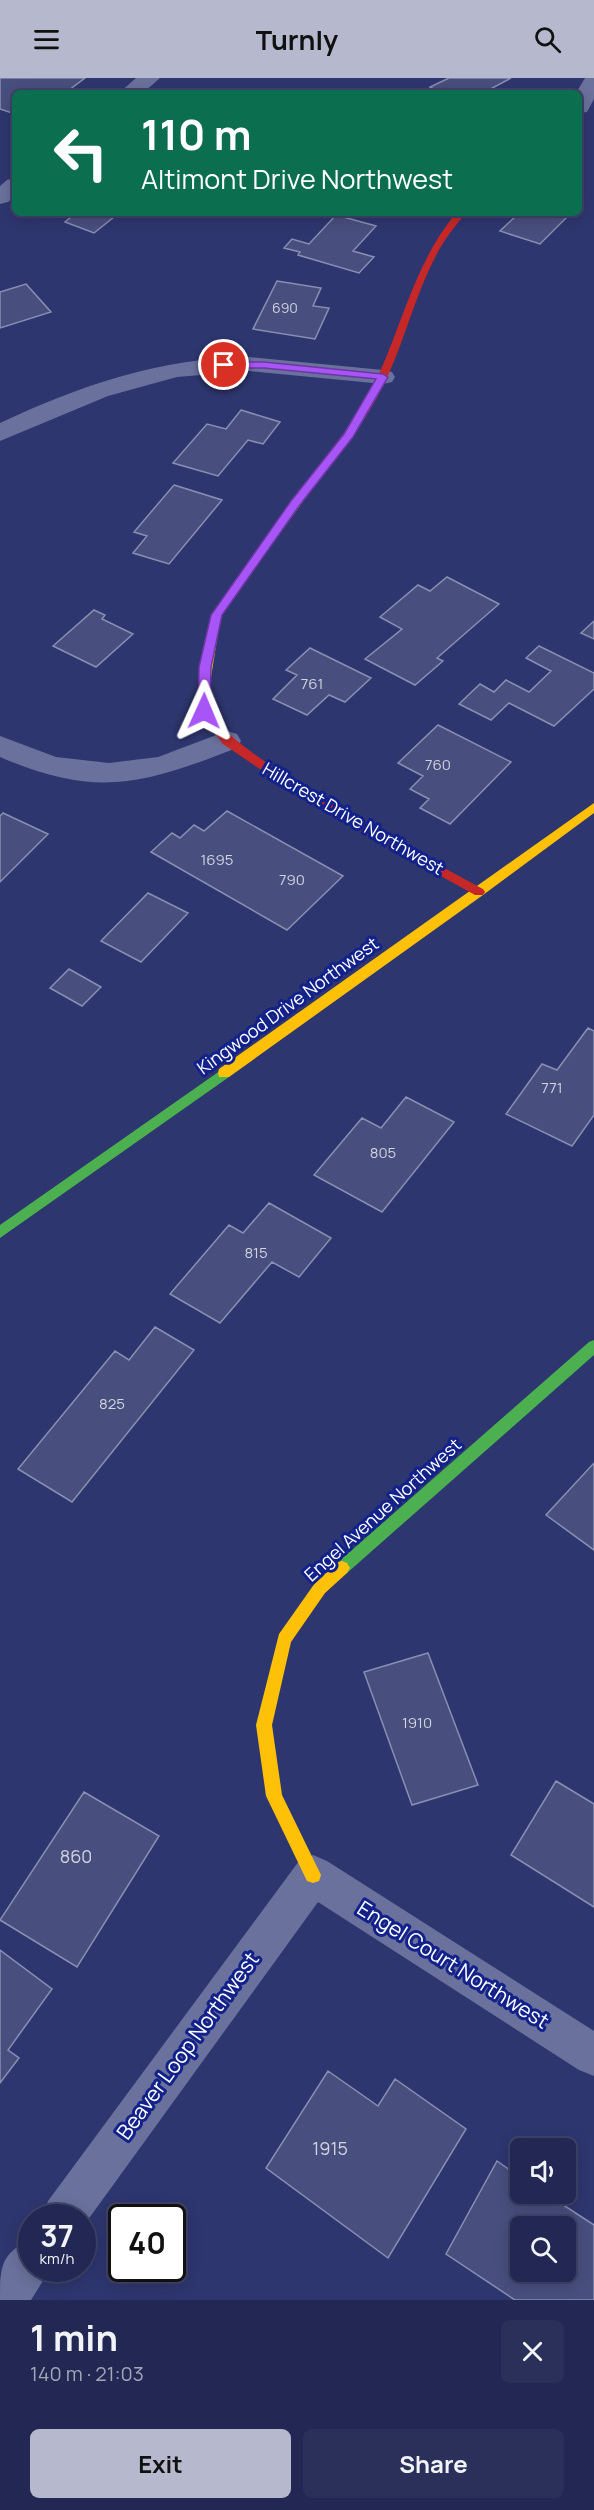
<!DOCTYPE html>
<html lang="en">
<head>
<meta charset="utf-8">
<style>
	body { margin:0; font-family:Manrope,sans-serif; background:#2a305a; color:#f1f3f6; height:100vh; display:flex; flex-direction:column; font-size:22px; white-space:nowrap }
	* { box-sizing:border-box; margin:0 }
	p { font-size:20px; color:#a2a6b8 }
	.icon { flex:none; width:33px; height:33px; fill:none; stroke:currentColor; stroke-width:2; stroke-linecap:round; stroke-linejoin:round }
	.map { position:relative; height:2222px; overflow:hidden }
	.details { display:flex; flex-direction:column; background:#222853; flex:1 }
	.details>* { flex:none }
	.guide { position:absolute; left:12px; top:12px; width:570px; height:126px; border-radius:9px; box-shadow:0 3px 15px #0003,0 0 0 2px #3f446a; background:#0b6e4f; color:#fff; overflow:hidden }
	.controls { position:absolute; left:510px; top:2060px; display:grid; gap:12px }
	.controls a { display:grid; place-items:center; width:66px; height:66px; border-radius:9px; background:#222853; box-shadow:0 3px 15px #0003,0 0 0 2px #3f446a; font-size:30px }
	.speed { position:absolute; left:18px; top:2126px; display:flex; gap:12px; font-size:30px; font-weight:700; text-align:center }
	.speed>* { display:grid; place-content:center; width:78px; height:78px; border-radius:50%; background:#222853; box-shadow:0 3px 15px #0003,0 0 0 2px #3f446a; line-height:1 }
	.speed small { font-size:15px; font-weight:400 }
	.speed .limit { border:3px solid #111; border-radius:9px; background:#fff; color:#111 }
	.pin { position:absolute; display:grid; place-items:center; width:51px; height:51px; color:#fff; margin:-26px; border:3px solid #fff; border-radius:50%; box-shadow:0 2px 6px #0007 }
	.me { position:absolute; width:66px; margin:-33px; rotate:1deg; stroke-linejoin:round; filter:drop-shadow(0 0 4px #0008) }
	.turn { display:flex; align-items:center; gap:21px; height:126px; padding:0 30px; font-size:27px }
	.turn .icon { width:78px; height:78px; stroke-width:2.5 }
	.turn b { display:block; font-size:42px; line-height:51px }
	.round { display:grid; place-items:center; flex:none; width:63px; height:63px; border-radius:9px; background:#2a305a }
	.head { display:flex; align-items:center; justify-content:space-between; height:102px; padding:0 30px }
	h1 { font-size:36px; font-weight:700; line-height:45px }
	.primary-button { display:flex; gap:12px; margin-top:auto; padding:12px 30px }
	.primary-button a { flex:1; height:69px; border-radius:9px; background:#b6b9cd; color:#111; font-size:24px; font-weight:700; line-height:69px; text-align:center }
	.primary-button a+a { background:#2a305a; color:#f1f3f6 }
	header { display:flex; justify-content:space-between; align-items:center; height:78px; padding:0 30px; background:#b6b9cd; color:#111; font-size:27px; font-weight:700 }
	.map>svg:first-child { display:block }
	.building { fill:#484f7e; stroke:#898fb2; stroke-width:1.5; fill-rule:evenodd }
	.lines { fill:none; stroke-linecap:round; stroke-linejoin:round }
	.street { fill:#6a719c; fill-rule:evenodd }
	.fast { fill:#4caf50; fill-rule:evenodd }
	.slow { fill:#ffc107; fill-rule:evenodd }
	.jam { fill:#c62828; fill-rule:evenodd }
	.route { fill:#a855f7; stroke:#6d37a1; stroke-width:1.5 }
	.labels { text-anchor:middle; stroke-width:6; stroke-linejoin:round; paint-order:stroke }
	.far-number-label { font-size:14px; fill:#d1d3df }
	.number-label { font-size:15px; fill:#d1d3df }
	.street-label { font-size:18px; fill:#fff; stroke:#13228a }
	.near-number-label { font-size:18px; fill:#d1d3df }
	.near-street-label { font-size:21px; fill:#fff; stroke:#13228a }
</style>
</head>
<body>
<header><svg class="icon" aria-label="menu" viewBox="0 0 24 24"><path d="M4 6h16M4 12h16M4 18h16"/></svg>Turnly<svg class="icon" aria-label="search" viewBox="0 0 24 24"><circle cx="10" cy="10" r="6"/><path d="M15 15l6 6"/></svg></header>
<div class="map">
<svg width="594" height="2222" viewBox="0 0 594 2222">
	<rect width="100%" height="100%" fill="#2e366f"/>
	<!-- building -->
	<path class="building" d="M0,0H85L65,15H15V36L0,31Z
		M449,0H511L483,15H441L430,9Z
		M76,135H119L94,155L65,144Z
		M519,135H568L570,136L540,166L500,153Z
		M336,137L376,148L353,173L374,179L359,195L298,177L300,174L284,170L292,161L309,166Z
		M277,203L321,210L313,228L329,230L315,261L253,251Z
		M26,206L51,234L0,250V214Z
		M241,332L280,344L263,366L248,362L218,398L173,385L207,346L226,351Z
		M174,407L222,422L169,486L133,475L147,458L134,454Z
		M447,499L499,526L437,580L443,583L415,607L365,581L402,551L380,539L418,507L430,513Z
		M94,532L105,537L102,541L133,556L96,589L53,568Z
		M594,543V561L581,555Z
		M539,568L594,595V611L554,648L509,625L491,642L459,626L480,606L494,614L506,602L529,614L551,593L526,580Z
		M310,570L371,600L345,624L329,617L307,637L273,621L297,597L286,592Z
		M438,647L511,684L450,746L420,730L429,721L410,711L423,698L398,685Z
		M227,733L343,798L287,852L151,774L172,755L180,760L194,747L204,753Z
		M3,735L48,756L0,804V738Z
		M148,815L188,835L141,884L101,863Z
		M69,891L101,909L82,928L50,910Z
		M588,950L594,953V1037L572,1068L506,1036L542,986L557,992Z
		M406,1019L454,1044L382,1134L314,1097L362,1040L381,1050Z
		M269,1125L331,1160L299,1199L272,1184L220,1245L170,1216L229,1147L243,1155Z
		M155,1249L194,1272L72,1424L18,1391L115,1273L129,1282Z
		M594,1385V1472L546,1437Z
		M428,1575L478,1707L412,1727L364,1594Z
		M556,1703L594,1726V1829L511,1777Z
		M84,1714L159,1758L77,1889L0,1842Z
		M0,1872L52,1911L8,1972L19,1980L0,2005Z
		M328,1993L378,2028L395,2001L466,2051L388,2180L266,2090Z
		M497,2083L520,2099V2115H545L594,2147V2222H515L446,2176ZM520,2148H566V2193H520Z"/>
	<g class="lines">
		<!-- street -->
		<path class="street" d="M136,0H160L143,15H119Z
			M585,0H594V21L587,34L579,35V15H576Z
			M15,100V118L8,124L0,126V108L7,102Z
			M249,279L383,292L392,294L395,299L392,304L383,306L249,293L177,299L108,318L0,363V345C79,308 160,280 249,279Z
			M227,653L237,656L241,663L237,670C143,706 98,721 0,679V658L56,679L109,685L158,679Z
			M313,1777L327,1783L594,1953V1998L579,1992L318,1824L82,2150V2139H42L48,2123L299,1783Z
			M32,2161V2190H51L31,2222H0C0,2190 0,2175 32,2161Z"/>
		<!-- fast -->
		<path class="fast" d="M224,990L229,991L230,995L229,999L0,1160V1147Z
			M594,1262V1277L347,1495L342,1497L337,1495L334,1490L337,1485L589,1264Z"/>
		<!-- slow -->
		<path class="slow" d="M315,397L320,400L221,537L211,599L205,603L201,602L199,599L211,537L311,398Z
			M594,725V735L483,817L229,999H219L218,995L219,991Z
			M342,1483L347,1485L350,1490L347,1495L325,1515L291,1564L272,1647L282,1717L321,1797L319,1803L313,1805L307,1803L266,1718L256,1647L279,1556L315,1505L337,1485Z"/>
		<!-- jam -->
		<path class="jam" d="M456,135H466C456,147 446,159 439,172C415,215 405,264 383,308C367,342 342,372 319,402H311L310,400C331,370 356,343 373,309C402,250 413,187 456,135Z
			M205,595L211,599C210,609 208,622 210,631C219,672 438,786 483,811L485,814L483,817H475L310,725L223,666L198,633L199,599Z"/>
	</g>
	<!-- route -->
	<path class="route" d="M224,284H264L383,296L388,299L353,359L299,428L222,537L211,589L210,633L204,637L198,633L199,589L211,537L291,423L344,356L376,301L264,290H221L219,287Z"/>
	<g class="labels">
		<!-- far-number labels -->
		<g class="far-number-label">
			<text x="285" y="235">690</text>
		</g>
		<!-- number labels -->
		<g class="number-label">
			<text x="312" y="611">761</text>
			<text x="438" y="692">760</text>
			<text x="217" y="787">1695</text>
			<text x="292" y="807">790</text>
			<text x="552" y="1015">771</text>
			<text x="383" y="1080">805</text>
			<text x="256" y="1180">815</text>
			<text x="112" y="1331">825</text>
			<text x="417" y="1650">1910</text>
		</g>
		<!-- street labels -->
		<g class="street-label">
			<text transform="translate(353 741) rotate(30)" y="6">Hillcrest Drive Northwest</text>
			<text transform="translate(288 928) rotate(-36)" y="6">Kingwood Drive Northwest</text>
			<text transform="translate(383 1432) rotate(-42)" y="6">Engel Avenue Northwest</text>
		</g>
		<!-- near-number labels -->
		<g class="near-number-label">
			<text x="76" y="1785">860</text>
			<text x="330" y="2077">1915</text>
		</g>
		<!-- near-street labels -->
		<g class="near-street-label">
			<text transform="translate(453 1887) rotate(32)" y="7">Engel Court Northwest</text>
			<text transform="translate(188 1968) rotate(-54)" y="7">Beaver Loop Northwest</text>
		</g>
	</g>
</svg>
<div class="controls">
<a><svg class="icon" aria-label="sound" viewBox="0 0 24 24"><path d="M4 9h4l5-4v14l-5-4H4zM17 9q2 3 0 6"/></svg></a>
<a><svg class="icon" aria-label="search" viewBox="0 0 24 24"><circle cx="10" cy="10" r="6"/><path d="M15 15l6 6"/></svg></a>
</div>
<div class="speed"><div>37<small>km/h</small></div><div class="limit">40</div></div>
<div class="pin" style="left:224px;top:287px;background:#d93025"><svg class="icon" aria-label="arrive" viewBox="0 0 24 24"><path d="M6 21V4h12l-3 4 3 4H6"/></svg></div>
<svg class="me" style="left:204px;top:633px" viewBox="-20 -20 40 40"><path d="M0-17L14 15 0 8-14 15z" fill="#a855f7" stroke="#fff" stroke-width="4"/></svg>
<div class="guide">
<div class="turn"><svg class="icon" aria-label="left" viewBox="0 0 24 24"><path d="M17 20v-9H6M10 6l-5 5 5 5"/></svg><div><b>110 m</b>Altimont Drive Northwest</div></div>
</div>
</div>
<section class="details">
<div class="head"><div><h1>1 min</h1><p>140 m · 21:03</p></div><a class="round"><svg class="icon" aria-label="close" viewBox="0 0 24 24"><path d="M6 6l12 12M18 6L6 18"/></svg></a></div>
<div class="primary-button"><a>Exit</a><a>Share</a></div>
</section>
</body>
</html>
